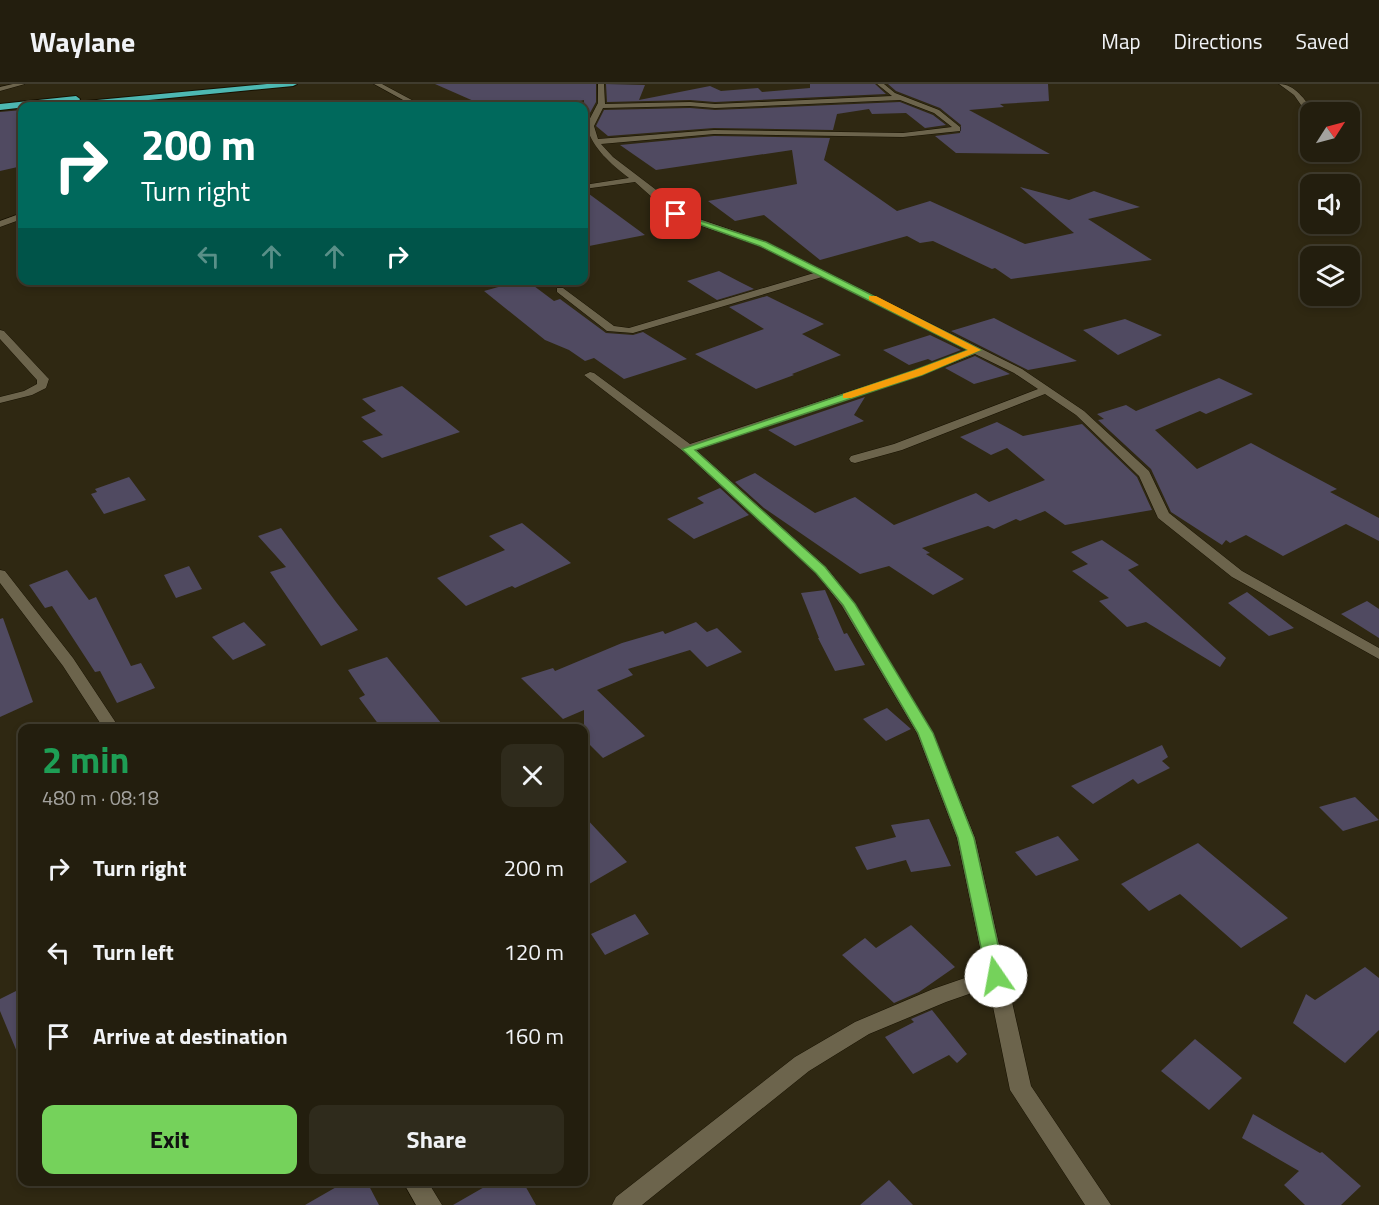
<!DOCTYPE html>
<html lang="en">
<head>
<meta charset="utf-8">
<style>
	body { margin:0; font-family:"Titillium Web",sans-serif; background:#2f2b1c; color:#f1f3f6; height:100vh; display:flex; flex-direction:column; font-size:22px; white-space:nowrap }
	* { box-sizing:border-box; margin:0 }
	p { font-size:20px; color:#a3a29e }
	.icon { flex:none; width:33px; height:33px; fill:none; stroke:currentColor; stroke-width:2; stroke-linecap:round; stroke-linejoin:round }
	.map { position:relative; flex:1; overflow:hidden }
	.drawer { position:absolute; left:18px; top:640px; width:570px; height:462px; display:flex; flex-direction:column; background:#231e0e; border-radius:12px; box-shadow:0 3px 9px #0003,0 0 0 2px #403c2e }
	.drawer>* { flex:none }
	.banner { position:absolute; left:18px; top:18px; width:570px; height:183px; border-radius:12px; box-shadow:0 3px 9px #0003,0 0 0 2px #403c2e; background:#00695c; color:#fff; overflow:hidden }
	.needle { width:39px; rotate:54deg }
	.buttons { position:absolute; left:1300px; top:18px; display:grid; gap:12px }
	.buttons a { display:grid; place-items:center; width:60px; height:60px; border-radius:12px; background:#231e0e; box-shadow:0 3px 9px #0003,0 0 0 2px #403c2e; font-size:30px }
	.pin { position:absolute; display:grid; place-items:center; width:51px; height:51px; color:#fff; margin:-26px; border-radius:12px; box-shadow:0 3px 9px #0006 }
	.me { position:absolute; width:66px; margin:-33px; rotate:348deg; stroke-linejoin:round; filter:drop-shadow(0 0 4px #0008) }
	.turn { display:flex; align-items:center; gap:21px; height:126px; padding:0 24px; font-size:27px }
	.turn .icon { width:78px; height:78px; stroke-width:2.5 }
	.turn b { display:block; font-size:42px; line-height:51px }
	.lanes { display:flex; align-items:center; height:57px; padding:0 24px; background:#0003; justify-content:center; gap:30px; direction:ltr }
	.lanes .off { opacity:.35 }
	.round { display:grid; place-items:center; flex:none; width:63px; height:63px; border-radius:12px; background:#2f2b1c }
	.headline { display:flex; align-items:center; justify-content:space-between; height:102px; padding:0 24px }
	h1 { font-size:36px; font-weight:700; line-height:45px; color:#1e9e55 }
	.action { display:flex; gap:12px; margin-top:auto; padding:12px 24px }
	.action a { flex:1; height:69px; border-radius:12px; background:#75d25b; color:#111; font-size:24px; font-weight:700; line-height:69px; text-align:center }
	.action a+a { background:#2f2b1c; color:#f1f3f6 }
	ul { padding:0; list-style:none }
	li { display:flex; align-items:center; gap:18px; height:84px; padding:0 24px }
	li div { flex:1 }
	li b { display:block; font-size:22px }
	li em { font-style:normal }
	header { display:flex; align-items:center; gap:36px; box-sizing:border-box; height:84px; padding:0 30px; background:#231e0e; border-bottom:2px solid #403c2e }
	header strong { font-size:28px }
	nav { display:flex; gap:33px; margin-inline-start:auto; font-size:21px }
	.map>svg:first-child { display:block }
	.building { fill:#504a61 }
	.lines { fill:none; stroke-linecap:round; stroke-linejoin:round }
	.street-casing { stroke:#171100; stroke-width:1 }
	.highway-casing { stroke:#171100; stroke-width:2 }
	.street { fill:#6c644c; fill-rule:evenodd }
	.highway { fill:#4db8b2; fill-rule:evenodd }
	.route { fill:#75d25b; stroke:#4c883b; stroke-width:1.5 }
	.slow { fill:#f59e0b }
</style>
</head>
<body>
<header>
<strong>Waylane</strong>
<nav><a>Map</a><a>Directions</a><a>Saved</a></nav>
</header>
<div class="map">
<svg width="1379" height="1121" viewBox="0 0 1379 1121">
	<rect width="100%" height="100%" fill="#2f2812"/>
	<!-- building -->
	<path class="building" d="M435,0H596V18L586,36L584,34V16L552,22H485Z
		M606,0L645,1L639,16L710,2L721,7L758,4L762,8L810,4V0H875L886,10L715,18L690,16L607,18Z
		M888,0H1048L1049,17L1000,20L1004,23L969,26L1050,70L956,69L935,52L960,49L961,41L940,24L896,7Z
		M900,18L933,31L946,41L925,44L906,29L872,30L869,25L837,30L833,46L714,44L608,52L596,42L604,26L690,24L715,26Z
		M22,26V82L0,87V28Z
		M714,52L830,54L824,76L897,127L930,117L1025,160L1074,149L1020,103L1069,116L1094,107L1140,123L1088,135L1152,176L1011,195L995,184L992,185L933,157L920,159L907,152L820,176L764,131L735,137L708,117L797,100L792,66L656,86L620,61Z
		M584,107H585L645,151L584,163Z
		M719,187L740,198L754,205L717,216L687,197Z
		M523,196H526L554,217L560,215L606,249L633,251L643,248L687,275L624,295L594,274L585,277L569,266L545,256L484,207Z
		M767,212L824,240L802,250L841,271L792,290L794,291L756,305L695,270L764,245L729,223Z
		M994,234L1077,277L1028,286L951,247Z
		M1125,235L1162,251L1118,271L1083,246Z
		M930,251L961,266L932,277L928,275L909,281L883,266Z
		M975,272L1010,290L974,300L945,284Z
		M1219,294L1253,310L1206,330L1200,327L1155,346L1197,385L1251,359L1337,405L1330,408L1379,434V457L1346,440L1283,472L1246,451L1230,459L1226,456L1222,461L1171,428L1151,385L1098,336L1104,335L1097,330L1126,321L1136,327Z
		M402,302L460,348L382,374L362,357L383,351L361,333L376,327L362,315Z
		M865,313L854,331L864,337L795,362L768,346Z
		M997,338L1023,352L1082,340L1137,393L1152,426L1065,441L1045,427L1020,437L1016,435L994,445L988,442L922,464L930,469L926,470L964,495L933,511L889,482L860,490L764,424L735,398L755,389L815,429L855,413L894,441L976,409L989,418L1045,396L1007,364L991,371L960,353Z
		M129,393L146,416L104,430L91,410L97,408L95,405Z
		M720,404L749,431L694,455L667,435L704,419L697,414Z
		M522,439L571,479L515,504L512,502L466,522L437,494L505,466L489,452Z
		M281,444L336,518L358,546L321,562L270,488L286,483L258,452Z
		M1102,456L1139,481L1128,486L1226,574L1220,583L1146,538L1127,543L1099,517L1109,514L1072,487L1088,480L1071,468Z
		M189,482L202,505L176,514L164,491Z
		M67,486L89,516L96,513L131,582L141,579L155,604L117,619L100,587L95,588L52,522L45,524L29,501Z
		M825,506L844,550L847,549L865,581L835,587L818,554H819L801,509Z
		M1247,508L1294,544L1269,552L1228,519Z
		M1367,517L1379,525V554L1341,530Z
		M3,534L33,618L0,633V535Z
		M244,538L266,561L233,576L212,553Z
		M696,538L707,548L717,544L742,568L707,583L690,566L628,585L633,591L597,606L645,652L603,674L584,655V626L563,635L521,594L553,584L555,587L622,559L663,547L665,550Z
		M387,573L446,645H382L359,614L365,611L348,586Z
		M887,624L911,645L886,657L863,635Z
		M1162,661L1168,673L1162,677L1170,684L1138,700L1133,695L1093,720L1071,702Z
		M1355,713L1379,736L1343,747L1319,723Z
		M584,732L627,778L584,803Z
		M929,735L951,782L911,788L906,776L867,786L855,763L896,753L891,741Z
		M1058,752L1079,776L1036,792L1015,768Z
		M1198,759L1288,834L1241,864L1180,810L1149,827L1121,800Z
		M635,830L649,850L605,871L591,850Z
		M911,841L955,883L919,908L894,919L842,871L865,854L876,864Z
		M1365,883L1379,894V946L1345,979L1293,939L1306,910L1315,916Z
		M22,904V980L0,927V915Z
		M932,926L967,970L957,979L949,971L913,990L885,953L914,938L911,935Z
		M1195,955L1242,994L1209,1026L1161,987Z
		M1253,1030L1320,1069L1322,1068L1361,1102L1341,1121H1305L1284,1101L1299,1087L1242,1054Z
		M889,1096L913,1121H860Z
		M345,1098H367L379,1121H305Z
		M493,1098H523L536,1121H453Z"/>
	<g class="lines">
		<defs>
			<path id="street" d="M13,0H25L0,7V3Z
				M374,0H382L423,22H414Z
				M598,0H604L605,20L690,18L715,20L892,12L877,0H884L895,9L939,26L960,43V47L903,53L714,50L601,60L613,73L655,105L679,128L766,158L1022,285L1084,327L1149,387L1169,429L1242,487L1379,564V575L1232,493L1158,434L1139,392L1076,331L1045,310L902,366L855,379L851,378L849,375L851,372L894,360L1038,305L1014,289L975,270L923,290L696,366L826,483L855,520L933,649L975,754L1031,1002L1111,1121H1085L1010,1006L989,903L946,918L869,950L809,987L642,1121H612L616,1113L795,973L855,938L933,905L985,887L957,754L917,649L842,522L816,489L684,368L584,291L590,288L594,289L690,360L915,286L967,266L822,193L633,249L607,247L557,208V204H563L614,242L629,244L814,189L760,162L673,132L635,98L584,105V101L629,94C610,79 594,66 586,42L598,19ZM900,16L934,29L952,43L903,49L714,46L598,55L594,42L603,24L690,22L715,24Z
				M1279,0C1295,0 1305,16 1314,28L1308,31L1294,11Z
				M130,13H136L146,22H138L130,17Z
				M22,129V135L0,143V137Z
				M0,246L4,247L47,293L49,295L46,304L32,311L0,319V313L24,307L37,300V296L0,255Z
				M0,486L5,487L73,574L120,645H104L63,582L0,499Z
				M403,1098H428L442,1121H416Z"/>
			<path id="highway" d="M267,0H297L293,2L87,22H61L65,19Z
				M76,12L80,15L79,17L0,26V20Z"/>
		</defs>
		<!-- street casing -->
		<use href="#street" class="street-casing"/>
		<!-- highway casing -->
		<use href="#highway" class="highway-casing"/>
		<!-- street -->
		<use href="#street" class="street"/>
		<!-- highway -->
		<use href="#highway" class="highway"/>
	</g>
	<!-- route -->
	<path class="route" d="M673,128L766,158L981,266L922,291L695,366L825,483L855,520L933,649L974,754L1005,892L1002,897L996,900L989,897L987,892L958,754L918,649L843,521L816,489L682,365L915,286L968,266L760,162L673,131Z"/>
	<!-- slow -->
	<path class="slow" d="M869,212H876L981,266L922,291L851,314H843V310L915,286L968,266L869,216Z"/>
</svg>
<div class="buttons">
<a><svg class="needle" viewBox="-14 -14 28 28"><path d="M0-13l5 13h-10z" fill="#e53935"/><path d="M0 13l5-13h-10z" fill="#a3a29e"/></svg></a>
<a><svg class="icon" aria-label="sound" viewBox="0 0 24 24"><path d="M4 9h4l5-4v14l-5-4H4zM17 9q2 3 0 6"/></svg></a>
<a><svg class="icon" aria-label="layers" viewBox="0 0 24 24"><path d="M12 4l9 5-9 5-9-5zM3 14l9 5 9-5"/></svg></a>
</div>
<div class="pin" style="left:676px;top:130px;background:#d93025"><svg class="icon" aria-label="arrive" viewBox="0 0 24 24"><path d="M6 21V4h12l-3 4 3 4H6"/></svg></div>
<svg class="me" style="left:996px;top:892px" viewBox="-20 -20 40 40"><circle r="19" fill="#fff"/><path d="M0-13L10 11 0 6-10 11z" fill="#75d25b"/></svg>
<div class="banner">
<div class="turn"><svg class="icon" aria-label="right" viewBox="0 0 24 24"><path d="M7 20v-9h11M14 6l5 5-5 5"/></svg><div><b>200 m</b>Turn right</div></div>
<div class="lanes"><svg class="icon off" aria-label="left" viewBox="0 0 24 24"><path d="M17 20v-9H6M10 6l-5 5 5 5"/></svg><svg class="icon off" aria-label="ahead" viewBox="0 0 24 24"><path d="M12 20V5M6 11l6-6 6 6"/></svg><svg class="icon off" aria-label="ahead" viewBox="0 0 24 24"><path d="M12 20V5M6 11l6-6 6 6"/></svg><svg class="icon" aria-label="right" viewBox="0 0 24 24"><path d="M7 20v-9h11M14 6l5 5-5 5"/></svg></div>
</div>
<section class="drawer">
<div class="headline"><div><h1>2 min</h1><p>480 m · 08:18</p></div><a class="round"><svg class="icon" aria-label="close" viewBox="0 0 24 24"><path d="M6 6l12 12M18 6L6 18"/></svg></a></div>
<ul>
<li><svg class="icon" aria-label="right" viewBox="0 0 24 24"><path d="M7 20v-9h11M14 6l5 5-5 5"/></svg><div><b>Turn right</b></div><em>200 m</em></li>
<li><svg class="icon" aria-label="left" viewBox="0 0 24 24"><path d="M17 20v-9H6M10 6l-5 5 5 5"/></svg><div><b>Turn left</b></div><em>120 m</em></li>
<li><svg class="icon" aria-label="arrive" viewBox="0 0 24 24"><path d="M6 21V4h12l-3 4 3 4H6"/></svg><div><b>Arrive at destination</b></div><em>160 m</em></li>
</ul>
<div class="action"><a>Exit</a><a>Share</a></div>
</section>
</div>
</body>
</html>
